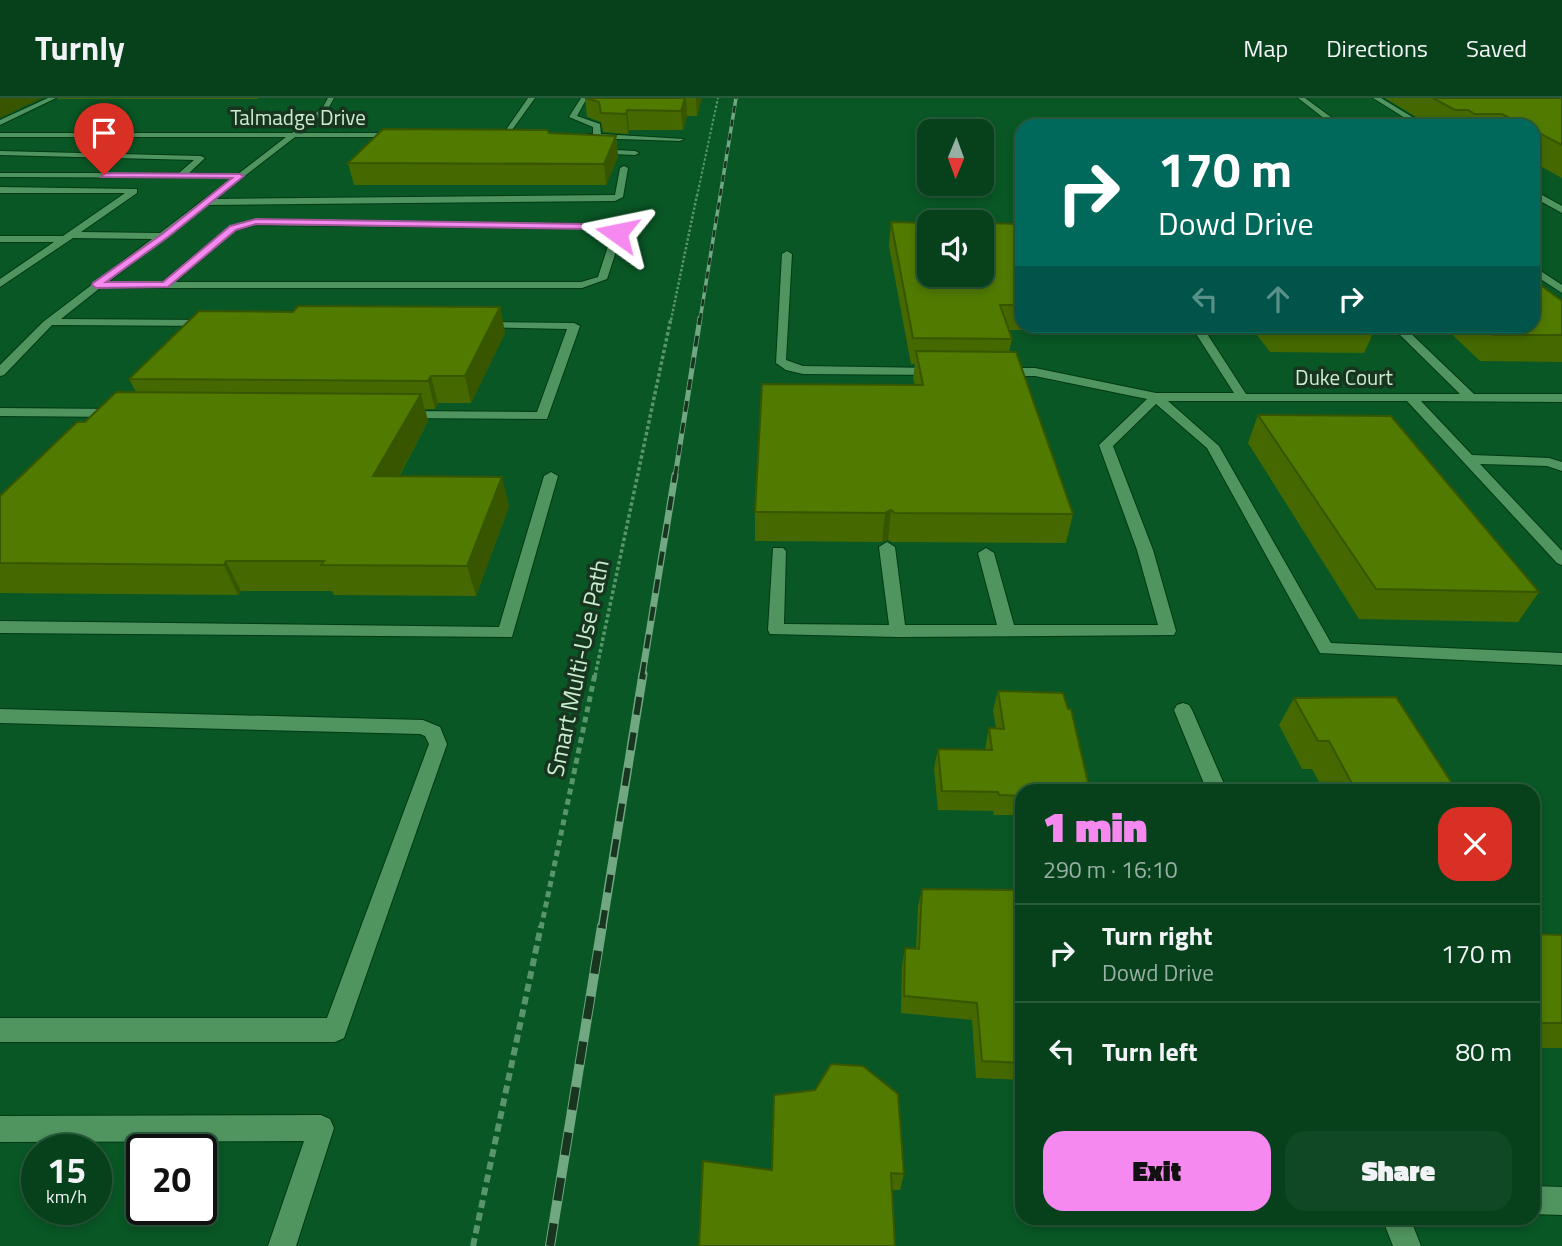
<!DOCTYPE html>
<html lang="en">
<head>
<meta charset="utf-8">
<style>
	body { margin:0; font-family:"Titillium Web",sans-serif; background:#104825; color:#f1f3f6; height:100vh; display:flex; flex-direction:column; font-size:26px; white-space:nowrap }
	* { box-sizing:border-box; margin:0 }
	p { font-size:23px; color:#98afa3 }
	.icon { flex:none; width:38px; height:38px; fill:none; stroke:currentColor; stroke-width:2; stroke-linecap:round; stroke-linejoin:round }
	.map { position:relative; flex:1; overflow:hidden }
	.panel { position:absolute; left:1015px; top:686px; width:525px; height:441px; display:flex; flex-direction:column; background:#07411c; border-radius:21px; box-shadow:0 4px 10px #0003,0 0 0 2px #285a3b }
	.panel>* { flex:none }
	.banner { position:absolute; left:1015px; top:21px; width:525px; height:214px; border-radius:21px; box-shadow:0 4px 10px #0003,0 0 0 2px #285a3b; background:#00695c; color:#fff; overflow:hidden }
	.needle { width:46px; rotate:181deg }
	.tools { position:absolute; left:917px; top:21px; display:grid; gap:14px }
	.tools a { display:grid; place-items:center; width:77px; height:77px; border-radius:14px; background:#07411c; box-shadow:0 4px 10px #0003,0 0 0 2px #285a3b; font-size:35px }
	.speed { position:absolute; left:21px; top:1036px; display:flex; gap:14px; font-size:35px; font-weight:700; text-align:center }
	.speed>* { display:grid; place-content:center; width:91px; height:91px; border-radius:50%; background:#07411c; box-shadow:0 4px 10px #0003,0 0 0 2px #285a3b; line-height:1 }
	.speed small { font-size:18px; font-weight:400 }
	.speed .limit { border:4px solid #111; border-radius:10px; background:#fff; color:#111 }
	.pin { position:absolute; display:grid; place-items:center; width:60px; height:60px; color:#fff; margin:-72px -30px; border-radius:50% 50% 50% 0; rotate:-45deg; box-shadow:0 0 7px #0007 }
	.pin .icon { rotate:45deg }
	.me { position:absolute; width:77px; margin:-38px; rotate:282deg; stroke-linejoin:round; filter:drop-shadow(0 0 5px #0008) }
	.turn { display:flex; align-items:center; gap:24px; height:147px; padding:0 28px; font-size:32px }
	.turn .icon { width:91px; height:91px; stroke-width:2.5 }
	.turn b { display:block; font-size:49px; line-height:60px }
	.lanes { display:flex; align-items:center; height:66px; padding:0 28px; background:#0003; justify-content:center; gap:35px; direction:ltr }
	.lanes .off { opacity:.35 }
	.round { display:grid; place-items:center; flex:none; width:74px; height:74px; border-radius:21px; background:#104825 }
	.overview { display:flex; align-items:center; justify-content:space-between; height:119px; padding:0 28px }
	h1 { font-size:42px; font-weight:800; line-height:52px; color:#f589ef }
	.primary-button { display:flex; gap:14px; margin-top:auto; padding:14px 28px }
	.primary-button a { flex:1; height:80px; border-radius:21px; background:#f589ef; color:#111; font-size:28px; font-weight:800; line-height:80px; text-align:center }
	.primary-button a+a { background:#104825; color:#f1f3f6 }
	ul { padding:0; list-style:none }
	li { display:flex; align-items:center; gap:21px; height:98px; padding:0 28px; border-top:2px solid #285a3b }
	li div { flex:1 }
	li b { display:block; font-size:26px }
	li em { font-style:normal }
	header { display:flex; align-items:center; gap:42px; box-sizing:border-box; height:98px; padding:0 35px; background:#07411c; border-bottom:2px solid #285a3b }
	header strong { font-size:33px }
	nav { display:flex; gap:38px; margin-inline-start:auto; font-size:24px }
	.map>svg:first-child { display:block }
	.lines { fill:none; stroke-linecap:round; stroke-linejoin:round }
	.minor-casing { stroke:#003913; stroke-width:2 }
	.path-far4 { stroke:#59956b; stroke-width:2; stroke-dasharray:2.5 2; stroke-linecap:butt }
	.path-far3 { stroke:#59956b; stroke-width:2.5; stroke-dasharray:2.5 2; stroke-linecap:butt }
	.path-far2 { stroke:#59956b; stroke-width:3.5; stroke-dasharray:3.5 2.5; stroke-linecap:butt }
	.path-far1 { stroke:#59956b; stroke-width:5; stroke-dasharray:6 4.5; stroke-linecap:butt }
	.path { stroke:#59956b; stroke-width:6; stroke-dasharray:8 5; stroke-linecap:butt }
	.minor { fill:#50945f; fill-rule:evenodd }
	.rail-far4-casing { stroke:#71a781; stroke-width:3.5 }
	.rail-far3-casing { stroke:#71a781; stroke-width:5 }
	.rail-far2-casing { stroke:#71a781; stroke-width:7 }
	.rail-far1-casing { stroke:#71a781; stroke-width:9 }
	.rail-casing { stroke:#71a781; stroke-width:10 }
	.rail-far4 { stroke:#18351f; stroke-width:2.5; stroke-dasharray:7; stroke-linecap:butt }
	.rail-far3 { stroke:#18351f; stroke-width:3.5; stroke-dasharray:11; stroke-linecap:butt }
	.rail-far2 { stroke:#18351f; stroke-width:4.5; stroke-dasharray:14; stroke-linecap:butt }
	.rail-far1 { stroke:#18351f; stroke-width:6; stroke-dasharray:18; stroke-linecap:butt }
	.rail { stroke:#18351f; stroke-width:8; stroke-dasharray:23; stroke-linecap:butt }
	.wall { fill:#456900 }
	.shaded-wall { fill:#385500 }
	.building { fill:#507a00; stroke:#385500; stroke-width:2 }
	.route { fill:#f589ef; stroke:#9f599b; stroke-width:2 }
	.labels { text-anchor:middle; stroke-width:7; stroke-linejoin:round; paint-order:stroke }
	.far-street-label { font-size:21px; fill:#cbedd0; stroke:#18351f }
	.street-label { font-size:24px; fill:#cbedd0; stroke:#18351f }
</style>
</head>
<body>
<header>
<strong>Turnly</strong>
<nav><a>Map</a><a>Directions</a><a>Saved</a></nav>
</header>
<div class="map">
<svg width="1562" height="1148" viewBox="0 0 1562 1148">
	<rect width="100%" height="100%" fill="#095725"/>
	<g class="lines">
		<defs>
			<path id="minor" d="M48,0H56L0,27V22Z
				M328,0H334L328,11L301,35H399L403,37L399,39H295L215,101L615,97L620,70L624,68L628,70L623,99L615,103L208,107L108,184H162L230,128L256,121L608,126L622,135L607,181L582,190H100L61,221L211,222L216,225L211,228L52,227L4,277L0,278V267L43,224L152,141L73,140L0,189V181L54,144H0V138H63L125,95H0V89L137,91V95L81,134L160,135L232,80L0,79V75H179L194,62L0,57V53L201,58L205,60L189,75L238,76L286,39H0V35H292L323,9ZM256,127L587,131L606,132L612,136L598,179L581,184H175L236,132Z
				M528,0H535L507,39H501Z
				M581,0H587L577,18L600,26L601,36L684,41L680,43L588,40V36H593V29L569,19Z
				M1298,0H1305L1343,28H1334Z
				M1373,0H1381L1427,28H1418Z
				M596,51L635,53L639,55L635,57L593,55Z
				M1533,92L1562,108V115L1533,99Z
				M787,153L792,156L786,262L803,268L936,270L942,274L940,277L803,276L786,272L776,265L782,156Z
				M1533,168L1562,187V195L1533,176Z
				M481,224L574,225L580,228L547,321L398,320L396,317L402,313L537,314L567,231L477,229V225Z
				M1191,228H1202L1246,296H1460L1391,228H1403L1474,296H1562V304L1421,303L1472,357L1549,360L1562,364V373L1547,368L1480,366L1562,453V467L1557,465L1407,303H1168L1219,348L1331,545L1562,555V567L1320,555L1207,350L1156,306L1113,348L1153,452L1176,533L1174,537L898,539L770,536L768,532L773,450H783L786,453L784,526L889,527L879,449L887,444L895,449L905,527H997L978,455L986,450L994,455L1014,527H1158L1137,452L1099,347L1147,301L1035,278H1002L996,274L1002,270H1035L1156,295H1234Z
				M0,310L119,311L125,315L119,319L0,318Z
				M551,374L558,378L512,539L0,535V523L499,529L544,378Z
				M1183,605L1189,607L1192,612L1227,693H1207L1174,612L1177,607Z
				M0,611L423,622L440,629L447,646L344,940L335,944H0V920H327L429,646L425,638L420,636L0,625Z
				M321,1017L330,1021L334,1030L296,1148H268L304,1043L0,1044V1018Z
				M1533,1088L1562,1089V1117L1533,1116Z
				M1382,1120H1410L1421,1148H1393Z"/>
		</defs>
		<!-- minor casing -->
		<use href="#minor" class="minor-casing"/>
		<!-- path-far4 -->
		<path class="path-far4" d="M697,98L718,0"/>
		<!-- path-far3 -->
		<path class="path-far3" d="M671,222L697,97"/>
		<!-- path-far2 -->
		<path class="path-far2" d="M595,578L671,220"/>
		<!-- path-far1 -->
		<path class="path-far1" d="M541,830L595,576"/>
		<!-- path -->
		<path class="path" d="M473,1148L541,828"/>
		<!-- minor -->
		<use href="#minor" class="minor"/>
		<defs>
			<path id="rail-far4" d="M700,222L736,0"/>
			<path id="rail-far3" d="M675,379L700,220"/>
			<path id="rail-far2" d="M642,578L675,377"/>
			<path id="rail-far1" d="M602,830L643,576"/>
			<path id="rail" d="M550,1148L602,828"/>
		</defs>
		<!-- rail-far4 casing -->
		<use href="#rail-far4" class="rail-far4-casing"/>
		<!-- rail-far3 casing -->
		<use href="#rail-far3" class="rail-far3-casing"/>
		<!-- rail-far2 casing -->
		<use href="#rail-far2" class="rail-far2-casing"/>
		<!-- rail-far1 casing -->
		<use href="#rail-far1" class="rail-far1-casing"/>
		<!-- rail casing -->
		<use href="#rail" class="rail-casing"/>
		<!-- rail-far4 -->
		<use href="#rail-far4" class="rail-far4"/>
		<!-- rail-far3 -->
		<use href="#rail-far3" class="rail-far3"/>
		<!-- rail-far2 -->
		<use href="#rail-far2" class="rail-far2"/>
		<!-- rail-far1 -->
		<use href="#rail-far1" class="rail-far1"/>
		<!-- rail -->
		<use href="#rail" class="rail"/>
	</g>
	<!-- wall -->
	<path class="wall" d="M57,0H259L257,1H58Z
		M585,0H702L697,18H687L683,32H629L628,36L603,34L601,24L587,19Z
		M1385,0H1562V80L1533,64V28H1431Z
		M549,35L616,38L618,59L606,87H354L348,65Z
		M891,124L1022,126V228H1142L1140,232H1009L1012,241L1009,254L1073,416L1066,445L892,444L888,442L882,444L755,443V414L915,287L913,280L915,266H911L889,148Z
		M1562,203V264L1480,263L1443,228H1533Z
		M500,209L505,235L471,305H438L435,311H425L428,323L399,379L509,408L476,498L334,497L332,493H241L238,497L0,495V398L85,324L136,294L129,281L293,214Z
		M1250,228H1375L1376,229L1364,255L1270,254Z
		M1258,317L1539,494L1518,524L1359,521L1248,345Z
		M998,593L1022,693V748L1015,717H994L993,713L938,712L934,670L938,651H985L989,630H996L993,612Z
		M1294,600L1457,693H1324L1312,671H1302L1279,627Z
		M922,791L1022,792V982L976,980L972,922L901,915L902,868L905,850L916,851L918,809Z
		M1533,836L1562,837V950H1533Z
		M772,1072L904,1076L900,1092H892Z"/>
	<!-- shaded-wall -->
	<path class="shaded-wall" d="M0,0H42L0,20Z
		M686,0L687,18L683,32L681,13Z
		M696,0H702L697,18Z
		M627,12L629,32L628,36L626,16Z
		M616,38L618,59L606,87L604,66Z
		M500,209L505,235L471,305L465,278Z
		M431,278L438,305L435,311L428,283Z
		M421,296L428,323L383,407L373,378Z
		M502,379L509,408L476,498L467,468Z
		M891,412L888,442L882,444L885,415Z
		M226,463L241,493L238,497L224,467Z"/>
	<!-- building -->
	<path class="building" d="M585,0H685L681,13L627,12L626,16L601,15L599,4Z
		M1433,0H1562V47L1533,32V28H1525L1502,16H1475L1468,12H1455Z
		M383,31L547,32L549,35L616,38L604,66L348,65Z
		M891,124L929,125V177H982V125L1022,126V207H1000L1012,241L913,240Z
		M1533,186H1539L1562,203V237H1494L1484,228H1533Z
		M298,208L500,209L465,278H431L428,283L129,281L199,213L293,214Z
		M1279,228H1375L1376,229Z
		M916,253L1016,254L1073,416L895,415L891,412L885,415L755,414L762,286L923,287Z
		M116,294L421,296L373,378L502,379L467,468L321,467L324,463H226L224,467L0,465V398L77,324H85Z
		M1258,317L1391,318L1539,494L1376,491Z
		M998,593L1063,595L1068,611H1071L1090,693H1022V704L1021,698L999,697L998,694L942,693L938,651L992,652L989,630L1004,631Z
		M1396,599L1457,693H1356L1329,643H1318L1294,600Z
		M922,791L1022,792V965L982,963L977,905L904,898L905,850L919,851Z
		M1533,836L1562,837V925H1533Z
		M831,966L863,968L898,996L904,1076L891,1075L895,1148H699L703,1063L772,1072L774,997L815,992Z"/>
	<!-- route -->
	<path class="route" d="M104,75L240,76L244,78L168,139L106,184H163L230,128L256,121L587,126L620,130L622,135L617,137L607,132L587,131L256,126L236,132L168,189L96,190L92,187L93,185L162,136L232,80L101,79Z"/>
	<g class="labels">
		<!-- far-street labels -->
		<g class="far-street-label">
			<text x="298" y="27">Talmadge Drive</text>
			<text x="1344" y="287">Duke Court</text>
		</g>
		<!-- street labels -->
		<g class="street-label">
			<text transform="translate(578 570) rotate(-78)" y="8">Smart Multi-Use Path</text>
		</g>
	</g>
</svg>
<div class="tools">
<a><svg class="needle" viewBox="-14 -14 28 28"><path d="M0-13l5 13h-10z" fill="#e53935"/><path d="M0 13l5-13h-10z" fill="#98afa3"/></svg></a>
<a><svg class="icon" aria-label="sound" viewBox="0 0 24 24"><path d="M4 9h4l5-4v14l-5-4H4zM17 9q2 3 0 6"/></svg></a>
</div>
<div class="speed"><div>15<small>km/h</small></div><div class="limit">20</div></div>
<div class="pin" style="left:104px;top:77px;background:#d93025"><svg class="icon" aria-label="arrive" viewBox="0 0 24 24"><path d="M6 21V4h12l-3 4 3 4H6"/></svg></div>
<svg class="me" style="left:617px;top:135px" viewBox="-20 -20 40 40"><path d="M0-17L14 15 0 8-14 15z" fill="#f589ef" stroke="#fff" stroke-width="4"/></svg>
<div class="banner">
<div class="turn"><svg class="icon" aria-label="right" viewBox="0 0 24 24"><path d="M7 20v-9h11M14 6l5 5-5 5"/></svg><div><b>170 m</b>Dowd Drive</div></div>
<div class="lanes"><svg class="icon off" aria-label="left" viewBox="0 0 24 24"><path d="M17 20v-9H6M10 6l-5 5 5 5"/></svg><svg class="icon off" aria-label="ahead" viewBox="0 0 24 24"><path d="M12 20V5M6 11l6-6 6 6"/></svg><svg class="icon" aria-label="right" viewBox="0 0 24 24"><path d="M7 20v-9h11M14 6l5 5-5 5"/></svg></div>
</div>
<section class="panel">
<div class="overview"><div><h1>1 min</h1><p>290 m · 16:10</p></div><a class="round" style="background:#d93025;color:#fff"><svg class="icon" aria-label="close" viewBox="0 0 24 24"><path d="M6 6l12 12M18 6L6 18"/></svg></a></div>
<ul>
<li><svg class="icon" aria-label="right" viewBox="0 0 24 24"><path d="M7 20v-9h11M14 6l5 5-5 5"/></svg><div><b>Turn right</b><p>Dowd Drive</p></div><em>170 m</em></li>
<li><svg class="icon" aria-label="left" viewBox="0 0 24 24"><path d="M17 20v-9H6M10 6l-5 5 5 5"/></svg><div><b>Turn left</b></div><em>80 m</em></li>
</ul>
<div class="primary-button"><a>Exit</a><a>Share</a></div>
</section>
</div>
</body>
</html>
